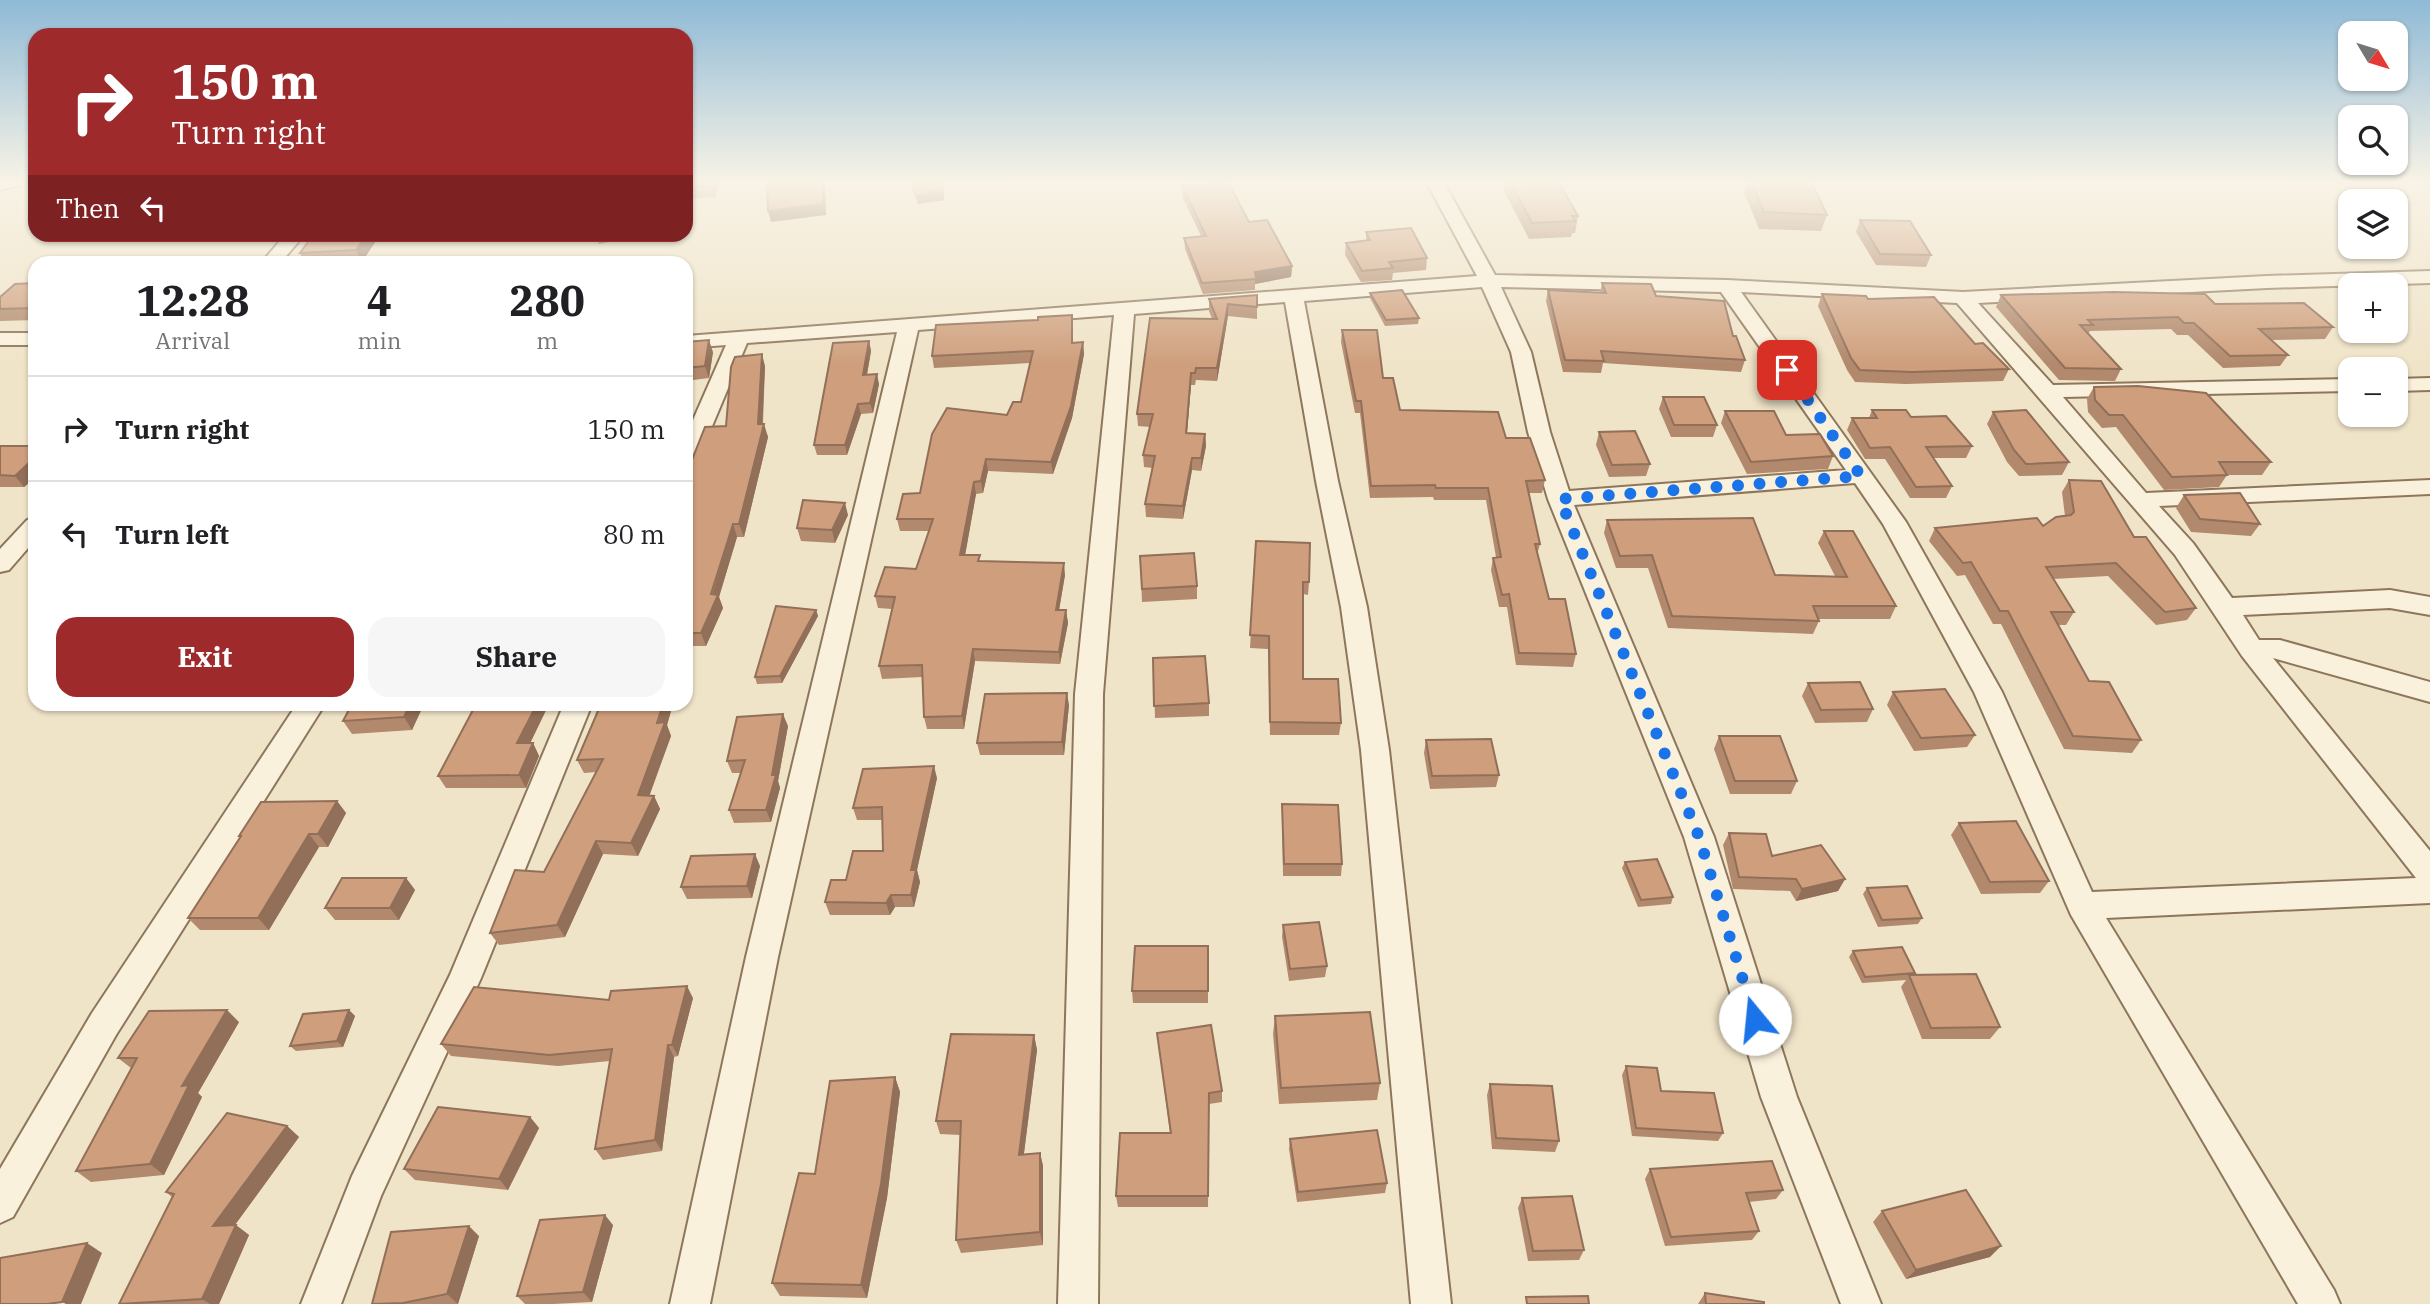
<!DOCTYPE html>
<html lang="en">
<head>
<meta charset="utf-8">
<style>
	body { margin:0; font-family:"IBM Plex Serif",serif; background:#f6f6f6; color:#202124; height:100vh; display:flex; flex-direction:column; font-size:26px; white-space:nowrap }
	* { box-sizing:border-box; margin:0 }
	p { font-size:23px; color:#757577 }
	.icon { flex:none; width:38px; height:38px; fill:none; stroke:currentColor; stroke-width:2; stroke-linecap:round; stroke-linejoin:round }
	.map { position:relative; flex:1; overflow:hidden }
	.panel { position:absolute; left:28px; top:256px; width:665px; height:455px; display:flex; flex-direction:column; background:#fff; border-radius:21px; box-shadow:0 2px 5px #0004 }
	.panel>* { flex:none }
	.hud { position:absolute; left:28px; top:28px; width:665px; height:214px; border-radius:21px; box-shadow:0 2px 5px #0004; background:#9e2a2b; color:#fff; overflow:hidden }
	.needle { width:46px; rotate:128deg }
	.controls { position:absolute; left:2338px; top:21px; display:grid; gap:14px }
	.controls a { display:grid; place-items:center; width:70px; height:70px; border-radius:14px; background:#fff; box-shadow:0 2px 5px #0004; font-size:35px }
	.pin { position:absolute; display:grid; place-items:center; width:60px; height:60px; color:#fff; margin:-30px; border-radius:14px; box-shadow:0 4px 10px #0006 }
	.me { position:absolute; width:77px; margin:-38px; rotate:343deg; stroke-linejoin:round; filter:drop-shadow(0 0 5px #0008) }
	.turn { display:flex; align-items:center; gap:24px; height:147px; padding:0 28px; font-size:32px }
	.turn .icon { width:91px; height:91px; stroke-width:2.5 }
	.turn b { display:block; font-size:49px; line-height:60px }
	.then { display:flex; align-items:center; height:66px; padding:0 28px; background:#0003; gap:14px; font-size:26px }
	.eta { display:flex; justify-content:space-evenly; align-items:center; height:119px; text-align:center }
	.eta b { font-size:42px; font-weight:700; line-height:49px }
	.button { display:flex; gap:14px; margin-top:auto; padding:14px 28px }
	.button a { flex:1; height:80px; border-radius:21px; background:#9e2a2b; color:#fff; font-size:28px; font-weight:700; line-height:80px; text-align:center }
	.button a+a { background:#f6f6f6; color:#202124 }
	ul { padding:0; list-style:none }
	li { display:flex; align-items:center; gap:21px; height:105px; padding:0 28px; border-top:2px solid #e0e0e0 }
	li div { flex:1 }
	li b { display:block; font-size:26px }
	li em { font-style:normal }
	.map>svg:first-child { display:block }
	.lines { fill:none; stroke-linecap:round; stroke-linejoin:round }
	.minor-casing { stroke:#8d765c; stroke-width:4 }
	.minor { fill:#faf1dc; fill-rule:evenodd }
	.wall { fill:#b2896c }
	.shaded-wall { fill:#916f58 }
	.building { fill:#cf9f7d; stroke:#916f58; stroke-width:2 }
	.route { stroke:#1a73e8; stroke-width:12; stroke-dasharray:0 21.6 }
</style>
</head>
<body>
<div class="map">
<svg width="2430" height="1304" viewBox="0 0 2430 1304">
	<rect width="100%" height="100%" fill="#f0e4c8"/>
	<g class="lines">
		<defs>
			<path id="minor" d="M0,181H22L20,185L0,190Z
				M1426,181H1443L1495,275L1727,280L1963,292L2267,276L2430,271V283L2267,288L1978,303L2053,385L2350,379V391L2063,397L2146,493L2430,480V494L2159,506L2193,543L2232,598L2390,590L2430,597V615L2390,608L2243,615L2259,640H2280L2430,682V702L2273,658L2430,851V903L2106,918L2334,1290L2340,1304H2298L2071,915L1974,692L1883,524L1855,483L1574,505L1714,837L1797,1097L1881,1304H1841L1761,1097L1684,837L1548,499L1528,432L1511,352L1482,287L1304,301L1338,481L1367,607L1389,750L1451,1304H1411L1361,750L1341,607L1316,481L1285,302L1134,314L1103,694L1098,1304H1058L1075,694L1114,315L918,330L778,957L710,1304H670L746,957L897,332L747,343L697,462L694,467L686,469V436L726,345L686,348V336L1477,276ZM1501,287L1721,292L1846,470L1569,491L1550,432L1531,352ZM1741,292L1957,303L2175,555L2242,656L2416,878L2092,892L2002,692L1906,522Z
				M286,234H305L281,262H262Z
				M0,333H35V345H0Z
				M2430,378V390L2396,391V379Z
				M35,517V540L9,570L0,572V549L27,520Z
				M297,704H325L116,1035L13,1217L0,1223V1169L92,1013Z
				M564,704H592L481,978L381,1196L341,1304H301L352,1176L450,975Z"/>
		</defs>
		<!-- minor casing -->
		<use href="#minor" class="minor-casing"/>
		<!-- minor -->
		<use href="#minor" class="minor"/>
	</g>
	<!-- wall -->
	<path class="wall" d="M686,181H719L715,197L686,199Z
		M909,181H943L944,200L918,204Z
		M1504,181H1558L1578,216L1575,233H1572L1571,237L1529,239L1503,189Z
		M1747,181H1811L1827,215L1821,231L1759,229L1744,192Z
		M35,184V195L30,187Z
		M1182,186L1249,222L1292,266L1291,277L1255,284V290L1203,294L1185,249L1184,238L1201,236L1183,198Z
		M1860,220L1931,255L1926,267L1876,265L1856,232Z
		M1366,232L1427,258L1426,270L1393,273L1392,280L1361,282L1345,255L1346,243L1366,240Z
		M379,236L362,262H304L300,253Z
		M35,283V320L0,321V297Z
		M1602,283L1656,296L1733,336L1745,360L1741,372L1603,363L1601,373L1563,372L1546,301L1548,290L1600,293Z
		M1370,293L1419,318L1418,324L1385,326L1370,298Z
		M1822,294L1868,299L1975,344L2009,369L2003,381L1906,384L1855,382L1847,370L1818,306Z
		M2001,295L2215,304L2333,327L2325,339L2271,340L2288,355L2280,366L2223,368L2188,335H2177L2171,329L2090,331L2088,334L2121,369L2115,381L2059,380L1996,307Z
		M1209,299L1257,307V319L1228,316L1217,381L1196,380L1195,385H1191L1187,433L1205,434L1206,446L1201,471L1192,470L1183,519L1146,517L1145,504L1153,468L1144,467L1143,455L1150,427L1138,426L1137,414L1212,319L1209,311Z
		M1072,315L1073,343L1083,342L1084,354L1072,418L1053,474L988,471L983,493L976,494L965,555L981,561L1065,575L1059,610H1066L1068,623L1060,664L975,661L964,729H927L924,717L922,677L882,679L879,666L892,609L878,608L875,596L916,569L929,531H900L897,519L920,493L1021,402L1030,363L934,368L932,356L1038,320Z
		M1342,330L1383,378L1400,410L1506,438L1545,480L1542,493H1529L1540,544L1537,555L1549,599L1576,654L1573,667L1516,665L1507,607H1499L1491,570L1493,558L1496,557L1486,500H1434L1433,497L1370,498L1360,413H1355L1341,342Z
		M869,341L871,351L867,375L879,384L873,413L861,414L847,455H817L814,445Z
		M686,342L713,352L709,378L686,381Z
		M765,366L763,424L768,437L744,537H737L719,597L723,608L706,646H691L686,662V475L726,426Z
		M2094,387L2271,462L2262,475H2227L2219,487L2164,490L2116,427L2102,428L2088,412L2087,399Z
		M1663,397L1717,425L1713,437H1671L1659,409Z
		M1872,410L1911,417L1972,446L1966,458H1933L1952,486L1946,498H1910L1885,459H1865L1847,430L1852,418H1869Z
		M1725,411L1786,435L1833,456L1828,469L1747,474L1721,423Z
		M1993,412L2069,462L2062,475L2019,476L2007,462L1987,424Z
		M1599,432L1650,464L1646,476L1609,477L1596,445Z
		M0,446H35V478L24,487H0Z
		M2069,480L2134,537L2196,608L2187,620L2156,625L2108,576L2053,579L2074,612L2066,625H2058L2089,681L2141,740L2132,753L2064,749L2001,624H1993L1965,575L1957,576L1929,541L1935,528L2043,526L2065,516L2062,492Z
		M2184,495L2260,524L2251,536L2191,532L2176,508Z
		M848,515L835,543L801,541L797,528Z
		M1607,520L1775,575L1835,576L1818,543L1824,531L1896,606L1890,619H1818L1819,621L1813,634L1668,628L1648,568H1616L1604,533Z
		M1256,541L1309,582L1308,595L1303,594V679L1341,723L1339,735H1270L1268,649L1250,648Z
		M1140,556L1197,586V599L1142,602Z
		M816,610L818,616L782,683L757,684L755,677Z
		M1153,658L1209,703V716L1155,718Z
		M1808,683L1873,709L1867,722L1815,723L1802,696Z
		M1893,692L1975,735L1967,747L1914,751L1887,705Z
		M352,704H424L412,730L352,734L343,721Z
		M475,704H549L530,743H533L539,756L526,788H446L438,776L473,710L472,708Z
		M598,704H673L667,725L671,736L649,795L654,796L660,809L638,856L603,854L565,937L499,945L490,933L544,872L596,772L584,773L577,760L599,706Z
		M1069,705L1064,755H980L977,743Z
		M788,726L778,781L780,788L771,822L734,823L729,810L741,773H732L727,761Z
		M1719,736L1797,781L1791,794H1730L1714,749Z
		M1426,740L1499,775L1496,787L1430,789L1424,753Z
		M937,778L917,870L920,882L914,907H895L890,915H830L825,902L846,880L883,851L882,820H857L853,808Z
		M337,801L346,813L328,847H319L269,930H200L188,918L240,837L239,836Z
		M1282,804L1342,864L1341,876H1283L1282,816Z
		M1959,823L2049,881L2040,893L1981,894L1951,835Z
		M1729,833L1772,856L1845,879L1838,891L1796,901L1790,891L1733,889L1723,845Z
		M1625,862L1673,897L1671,904L1638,907L1622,868Z
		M760,866L752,898L687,899L681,887Z
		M406,878L415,890L399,920H335L325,908Z
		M1867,888L1922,918L1918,924L1878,927L1863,894Z
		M1283,925L1327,966L1325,977L1289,981L1282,937Z
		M1208,946V1003H1133L1132,991Z
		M1853,951L1915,973L1914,975L2000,1027L1990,1039H1922L1901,987L1906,980L1862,983L1849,957Z
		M693,998L678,1056L674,1057L662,1151L603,1160L595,1149L610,1061L558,1066L451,1056L441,1044Z
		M349,1010L355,1016L343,1047L296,1051L290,1046Z
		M1275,1016L1380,1083L1377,1100L1279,1104L1273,1034Z
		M239,1022L198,1093L202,1097L164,1175L91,1182L76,1171L131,1068L118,1058Z
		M1157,1033L1222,1091V1102L1209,1104L1208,1207H1118L1116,1196L1170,1133Z
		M1034,1035L1037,1050L1024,1154L1040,1153L1043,1166V1245L961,1253L956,1240L960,1135L940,1134L936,1121Z
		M1626,1066L1723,1133L1718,1141L1632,1136L1622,1075Z
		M895,1077L900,1092L887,1198L867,1298L780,1296L772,1283L815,1174Z
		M1490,1084L1559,1141L1555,1152L1492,1149L1487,1095Z
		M530,1117L539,1128L508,1190L415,1180L404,1169Z
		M287,1126L299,1137L235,1225L249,1235L219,1304H119L172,1197L166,1192Z
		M1290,1139L1387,1183L1385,1193L1297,1202L1289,1149Z
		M1650,1169L1783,1190L1776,1199L1749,1202L1759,1231L1752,1240L1665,1246L1645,1179Z
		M1522,1198L1584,1250L1579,1260L1528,1261L1518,1208Z
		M1882,1211L1990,1257L1906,1279L1873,1222Z
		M613,1225L592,1302L553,1304H525L517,1296Z
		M479,1236L458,1304H372Z
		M1705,1293L1764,1304H1698Z"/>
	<!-- shaded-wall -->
	<path class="shaded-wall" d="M713,181H719L715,197L712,186Z
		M823,181H825L826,215L771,222L768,211Z
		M943,181L944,200L918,204L916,195Z
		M367,234H378L379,236L362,262L356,250Z
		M595,234H631V237L599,244Z
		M1292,266L1291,277L1255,284V272Z
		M1228,304V316L1217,381V368Z
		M709,340L713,352L709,378L705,366Z
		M869,341L871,351L865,385L863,375Z
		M1083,342L1084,354L1072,418L1053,474L1051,462Z
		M762,354L765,366L762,430L764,424L768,437L744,537L739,524L758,424Z
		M1191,373V385L1186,445V433Z
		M877,374L879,384L873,413L870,403Z
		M858,404L861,414L847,455L845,445Z
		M1205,434L1206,446L1201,471V458Z
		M35,457V478L24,487L15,476Z
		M1192,458V470L1183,519V506Z
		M986,459L988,471L983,493L981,481Z
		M974,482L976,494L963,567L960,555Z
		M845,503L848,515L835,543L832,530Z
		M733,524L737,537L719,597L723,608L706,646L701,633Z
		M1064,563L1065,575L1057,622L1056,610Z
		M816,610L818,616L782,683L780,676Z
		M1066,610L1068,623L1060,664L1059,652Z
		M686,633L691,646L686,662Z
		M973,649L975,661L964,729L962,716Z
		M1067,693L1069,705L1064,755L1062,742Z
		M410,704H424L412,730L404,717Z
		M537,704H549L524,756L517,743Z
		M663,704H673L667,725L671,736L645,808L638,795Z
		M783,714L788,726L778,781L780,788L771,822L766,810Z
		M533,743L539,756L526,788L519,775Z
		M934,766L937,778L917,870L920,882L914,907L911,895V870Z
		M654,796L660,809L638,856L631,843Z
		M337,801L346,813L328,847L318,834Z
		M309,834L319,847L269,930L258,918Z
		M596,841L603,854L565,937L557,925Z
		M755,854L760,866L752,898L747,886Z
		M406,878L415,890L399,920L390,908Z
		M1845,879L1838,891L1796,901L1802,889Z
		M891,895L895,907L890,915L886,903Z
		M687,986L693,998L678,1056L672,1045Z
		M227,1010L239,1022L198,1093L202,1097L164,1175L150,1164L182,1086Z
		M349,1010L355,1016L343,1047L337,1041Z
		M1034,1035L1037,1050L1022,1168L1019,1155Z
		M668,1045L674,1057L662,1151L655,1140Z
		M895,1077L900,1092L887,1198L867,1298L861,1285Z
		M530,1117L539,1128L508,1190L499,1179Z
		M287,1126L299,1137L226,1237L213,1226Z
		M1040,1153L1043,1166V1245L1040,1232Z
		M605,1215L613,1225L592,1302L583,1292Z
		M236,1225L249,1235L219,1304H210L202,1299Z
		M469,1226L479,1236L458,1304L447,1294Z
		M87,1243L102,1253L81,1304H66L62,1302Z
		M2001,1246L1990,1257L1906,1279L1916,1270Z"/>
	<!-- building -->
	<path class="building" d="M686,181H713L712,186L686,187Z
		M767,181H823V204L768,211Z
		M911,181H942V191L916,195Z
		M1510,181H1558L1578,216H1572L1575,221L1532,223Z
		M1751,181H1811L1827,215L1764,212Z
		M1228,182L1249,222L1267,220L1292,266L1255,272L1256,279L1202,283L1184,238L1206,236L1182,186Z
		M1860,220L1910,221L1931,255L1880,254Z
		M1411,228L1427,258L1389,262L1393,268L1362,271L1346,243L1370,240L1366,232Z
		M314,234H367L356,250L300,253Z
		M35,283V308L0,309V297L15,284Z
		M1602,283L1651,284L1656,296L1724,301L1733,336H1736L1745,360L1601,351L1604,361L1565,360L1548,290L1606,293Z
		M1402,290L1419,318L1386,320L1370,293Z
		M2114,292L2205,294L2215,304L2304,303L2333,327L2259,329L2288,355L2230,356L2194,323H2184L2178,317L2088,320L2093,325H2080L2121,369L2065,368L2001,295Z
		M1822,294L1866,296L1868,299L1934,297L1975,344L1983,343L2009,369L1912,372L1860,370L1851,358Z
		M1257,295V307L1228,304L1217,368H1196L1195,373H1191L1186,433L1205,434L1201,458H1192L1183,506L1145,504L1155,456L1143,455L1153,414H1137L1150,318L1217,319L1209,299Z
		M1072,315V343L1083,342L1071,406L1051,462L986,459L981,481L974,482L960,555H980L978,561L1064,563L1056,610H1066L1059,652L973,649L962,716L924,717L922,665L879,666L895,597L875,596L885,567L916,569L933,519H897L903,494L920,493L932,434L947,408L1007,415L1013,402H1021L1033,351L932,356L936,325L1038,320V317Z
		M1342,330H1377L1383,378H1393L1400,410L1498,412L1506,438H1530L1545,480L1526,481L1540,544H1535L1549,599H1565L1576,654L1519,653L1509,594L1502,595L1493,558L1501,557L1488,488H1436L1435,485L1371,486L1361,401H1356Z
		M709,340L705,366L686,368V342Z
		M869,341L863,375L877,374L870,403L858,404L845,445H814L833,343Z
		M762,354L758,424H764L739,524H733L711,594L718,595L701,633H686V475L705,427L726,426L731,367L735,357Z
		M2138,386L2206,393L2271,462H2219L2227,475L2172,477L2123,415H2109L2095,400L2094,387Z
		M1663,397H1704L1717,425H1674Z
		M1872,410H1906L1911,417L1946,416L1972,446L1926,447L1952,486L1916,487L1890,447L1870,448L1852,418H1877Z
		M2026,410L2069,462L2026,464L2014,450L1993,412Z
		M1725,411H1774L1786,435L1820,434L1833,456L1751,462Z
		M1635,431L1650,464L1612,465L1599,432Z
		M0,446H35V457L15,476L0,475Z
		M2069,480L2101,481L2134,537H2146L2196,608L2165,612L2116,563L2046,567L2074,612H2051L2089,681L2109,682L2141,740L2073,736L2008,611H2000L1971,562L1963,563L1935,528L2037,518L2043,526L2056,517L2071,515L2074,512Z
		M2240,493L2260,524L2200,519L2184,495Z
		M803,500L845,503L832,530L797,528Z
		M1753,518L1775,575L1847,577L1824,531H1853L1896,606H1813L1819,621L1672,616L1652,555L1620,556L1607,520Z
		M1256,541L1310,543L1309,582H1303V679H1338L1341,723L1270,722L1269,636L1250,635Z
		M1194,553L1197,586L1142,589L1140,556Z
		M776,606L816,610L780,676L755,677Z
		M1205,656L1209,703L1154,706L1153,658Z
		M1860,682L1873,709L1821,710L1808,683Z
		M1945,689L1975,735L1921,738L1893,692Z
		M1067,693L1062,742L977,743L985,694Z
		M352,704H410L404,717L343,721Z
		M475,704H537L517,743H533L519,775L438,776L474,708H472Z
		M601,704H663L657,723L665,722L638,795L654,796L631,843L596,841L557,925L490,933L515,870L544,872L603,759L577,760Z
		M783,714L772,775H776L766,810H729L745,760L727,761L737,717Z
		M1719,736H1780L1797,781H1735Z
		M1491,739L1499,775L1432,776L1426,740Z
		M934,766L911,870H916L911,895H891L886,903L825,902L831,880H846L853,851H883L882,807L853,808L863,769Z
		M337,801L318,834H309L258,918H188L241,836H239L261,802Z
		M1282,804L1338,805L1342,864H1284Z
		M2016,821L2049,881L1990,882L1959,823Z
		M1729,833L1766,834L1772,856L1821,845L1845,879L1802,889L1796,879L1739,877Z
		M755,854L747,886L681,887L691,856Z
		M1657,859L1673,897L1641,900L1625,862Z
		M342,878H406L390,908H325Z
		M1907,886L1922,918L1882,920L1867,888Z
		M1319,922L1327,966L1290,969L1283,925Z
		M1135,946H1208V991H1132Z
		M1902,947L1915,973L1865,977L1853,951Z
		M1976,974L2000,1027L1931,1028L1909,975Z
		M687,986L672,1045H668L655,1140L595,1149L612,1049L549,1055L441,1044L474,987L609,1000L611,991Z
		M227,1010L182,1086L189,1085L150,1164L76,1171L137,1058H118L149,1011Z
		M349,1010L337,1041L290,1046L303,1014Z
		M1370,1012L1380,1083L1281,1088L1275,1016Z
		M1211,1025L1222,1091L1209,1093L1208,1196H1116L1120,1133H1171L1157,1033Z
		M951,1034L1034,1035L1019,1155L1040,1153V1232L956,1240L961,1121H936Z
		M1626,1066L1657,1068L1661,1091L1714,1093L1723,1133L1636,1128Z
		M895,1077L881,1184L861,1285L772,1283L799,1173L815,1174L830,1081Z
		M1490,1084L1552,1086L1559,1141L1496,1138Z
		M438,1107L530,1117L499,1179L404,1169Z
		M227,1113L287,1126L213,1226L236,1225L202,1299L119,1304L174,1194L166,1192Z
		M1377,1130L1387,1183L1298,1192L1290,1139Z
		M1772,1161L1783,1190L1746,1193L1759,1231L1671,1237L1650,1169Z
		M1966,1190L2001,1246L1916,1270L1882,1211Z
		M1572,1196L1584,1250L1533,1251L1522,1198Z
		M605,1215L583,1292L517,1296L540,1220Z
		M469,1226L447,1294L403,1303L372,1304L391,1232Z
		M87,1243L62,1302L47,1304H0V1258Z
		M1705,1293L1764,1302V1304H1706Z
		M1588,1296L1589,1304H1527L1526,1297Z"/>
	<!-- sky -->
	<linearGradient id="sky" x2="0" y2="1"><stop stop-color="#8fbad6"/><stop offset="0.5" stop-color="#f8f3e6"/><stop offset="1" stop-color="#f8f3e6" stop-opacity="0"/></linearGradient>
	<rect width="2430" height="364" fill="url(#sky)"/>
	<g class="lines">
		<!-- route -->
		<path class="route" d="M1755,1019L1699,837L1560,499L1861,476L1787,370"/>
	</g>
</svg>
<div class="controls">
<a><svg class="needle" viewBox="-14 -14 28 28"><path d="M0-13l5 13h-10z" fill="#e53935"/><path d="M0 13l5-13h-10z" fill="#757577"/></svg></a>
<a><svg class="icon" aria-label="search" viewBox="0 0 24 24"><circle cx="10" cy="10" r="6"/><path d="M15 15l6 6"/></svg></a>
<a><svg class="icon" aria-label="layers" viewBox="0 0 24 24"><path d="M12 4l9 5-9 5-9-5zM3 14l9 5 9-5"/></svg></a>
<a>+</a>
<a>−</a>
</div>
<div class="pin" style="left:1787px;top:370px;background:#d93025"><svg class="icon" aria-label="arrive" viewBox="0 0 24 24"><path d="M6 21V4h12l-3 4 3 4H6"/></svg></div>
<svg class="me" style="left:1755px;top:1019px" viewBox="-20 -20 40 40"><circle r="19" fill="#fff"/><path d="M0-13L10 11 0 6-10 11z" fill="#1a73e8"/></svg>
<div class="hud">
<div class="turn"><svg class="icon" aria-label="right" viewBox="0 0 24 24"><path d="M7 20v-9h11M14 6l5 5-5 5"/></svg><div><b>150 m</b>Turn right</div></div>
<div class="then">Then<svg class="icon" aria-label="left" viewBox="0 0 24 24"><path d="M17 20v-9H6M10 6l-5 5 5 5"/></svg></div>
</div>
<section class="panel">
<div class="eta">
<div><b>12:28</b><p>Arrival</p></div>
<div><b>4</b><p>min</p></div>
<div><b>280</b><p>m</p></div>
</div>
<ul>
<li><svg class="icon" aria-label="right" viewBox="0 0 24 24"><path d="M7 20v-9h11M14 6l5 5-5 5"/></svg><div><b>Turn right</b></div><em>150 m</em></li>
<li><svg class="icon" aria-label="left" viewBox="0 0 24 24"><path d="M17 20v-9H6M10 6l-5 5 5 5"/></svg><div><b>Turn left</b></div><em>80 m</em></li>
</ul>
<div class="button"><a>Exit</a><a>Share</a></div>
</section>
</div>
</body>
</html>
